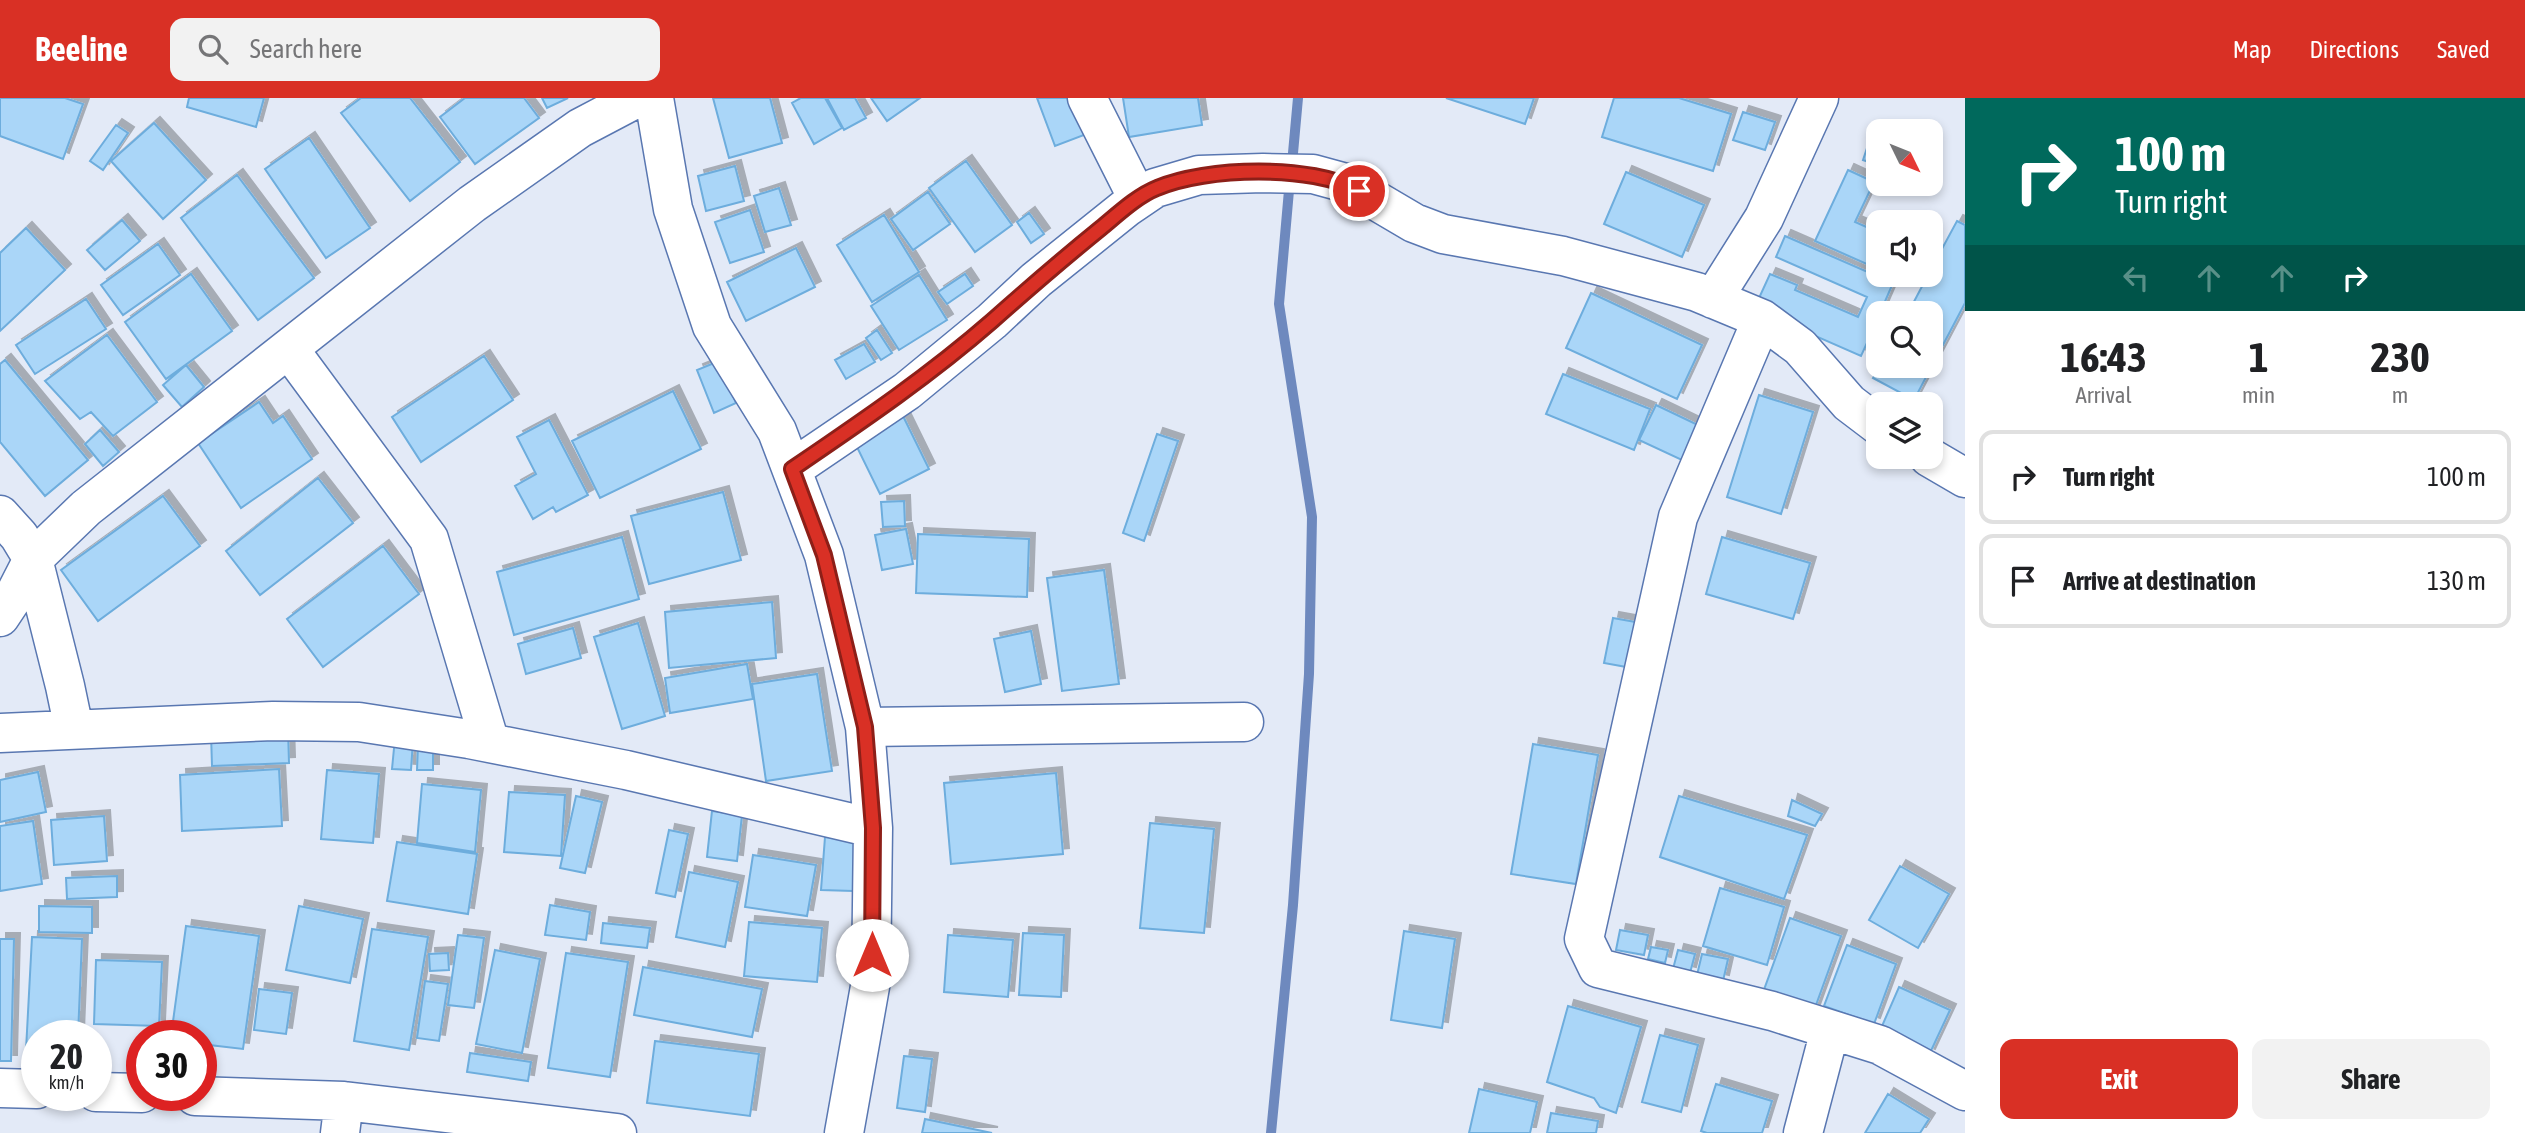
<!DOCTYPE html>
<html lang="en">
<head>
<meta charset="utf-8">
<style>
	body { margin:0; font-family:"Asap Condensed",sans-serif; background:#f2f2f2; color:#202124; height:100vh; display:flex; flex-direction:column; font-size:26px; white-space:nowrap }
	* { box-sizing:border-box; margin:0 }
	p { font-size:23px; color:#757577 }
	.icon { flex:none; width:38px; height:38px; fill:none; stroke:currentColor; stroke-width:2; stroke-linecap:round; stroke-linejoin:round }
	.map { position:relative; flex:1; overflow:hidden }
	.details { display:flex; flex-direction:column; background:#fff; width:560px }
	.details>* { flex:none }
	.top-card { background:#00695c; color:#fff; overflow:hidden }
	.needle { width:46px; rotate:133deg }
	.controls { position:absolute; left:1866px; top:21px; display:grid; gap:14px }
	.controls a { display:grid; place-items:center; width:77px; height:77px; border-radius:14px; background:#fff; box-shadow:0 4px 10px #0003; font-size:35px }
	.speed { position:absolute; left:21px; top:922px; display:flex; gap:14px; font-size:35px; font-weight:700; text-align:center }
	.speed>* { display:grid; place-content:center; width:91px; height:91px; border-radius:50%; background:#fff; box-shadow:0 4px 10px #0003; line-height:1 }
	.speed small { font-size:18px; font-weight:400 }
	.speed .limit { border:10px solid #d22; background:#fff; color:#111 }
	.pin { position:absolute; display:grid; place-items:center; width:60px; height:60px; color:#fff; margin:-30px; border:4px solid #fff; border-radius:50%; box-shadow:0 2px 7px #0007 }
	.me { position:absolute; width:77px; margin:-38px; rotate:0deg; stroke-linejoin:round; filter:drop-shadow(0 0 5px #0008) }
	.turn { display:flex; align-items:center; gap:24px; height:147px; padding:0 35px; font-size:32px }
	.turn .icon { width:91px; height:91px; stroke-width:2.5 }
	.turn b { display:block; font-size:49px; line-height:60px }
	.lanes { display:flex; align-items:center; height:66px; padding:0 35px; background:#0003; justify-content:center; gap:35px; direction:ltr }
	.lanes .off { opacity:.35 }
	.eta { display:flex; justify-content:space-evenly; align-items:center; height:119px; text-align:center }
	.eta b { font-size:42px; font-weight:700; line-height:49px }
	.primary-button { display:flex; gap:14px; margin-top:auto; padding:14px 35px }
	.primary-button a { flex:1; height:80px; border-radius:14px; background:#d93025; color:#fff; font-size:28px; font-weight:700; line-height:80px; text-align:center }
	.primary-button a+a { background:#f2f2f2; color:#202124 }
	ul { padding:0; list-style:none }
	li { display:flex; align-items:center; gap:21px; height:94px; margin:0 14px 10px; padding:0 21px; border:4px solid #e0e0e0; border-radius:14px }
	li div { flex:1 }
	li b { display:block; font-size:26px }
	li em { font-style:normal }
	header { display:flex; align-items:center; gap:42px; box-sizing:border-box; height:98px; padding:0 35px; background:#d93025; color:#fff }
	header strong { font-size:33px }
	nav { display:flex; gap:38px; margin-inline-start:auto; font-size:24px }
	.search { width:490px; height:63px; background:#f2f2f2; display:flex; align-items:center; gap:18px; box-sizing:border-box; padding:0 24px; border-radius:14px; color:#757577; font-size:26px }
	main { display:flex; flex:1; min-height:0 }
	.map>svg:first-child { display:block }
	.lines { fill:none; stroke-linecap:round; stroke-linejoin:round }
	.stream { stroke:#6e89be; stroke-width:10 }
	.building { fill:#aad6f8; stroke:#6daddd; stroke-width:2; filter:url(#shadow) }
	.street-casing { stroke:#5977b1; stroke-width:41 }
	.street { stroke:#fff; stroke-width:38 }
	.route-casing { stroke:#8d1f18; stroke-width:18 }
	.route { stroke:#d93025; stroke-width:12 }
</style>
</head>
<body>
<header>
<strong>Beeline</strong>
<div class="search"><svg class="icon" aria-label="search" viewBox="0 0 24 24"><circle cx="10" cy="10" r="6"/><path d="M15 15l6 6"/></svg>Search here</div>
<nav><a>Map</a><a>Directions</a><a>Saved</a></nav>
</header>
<main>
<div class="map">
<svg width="1965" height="1035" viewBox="0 0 1965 1035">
	<defs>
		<filter id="shadow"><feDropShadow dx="6" dy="-6" stdDeviation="0" flood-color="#0004"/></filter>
	</defs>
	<rect width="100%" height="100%" fill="#e3eaf7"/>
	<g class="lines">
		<!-- stream -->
		<path class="stream" d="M1292,66L1298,0
			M1271,1035L1293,807L1309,576L1312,419L1279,206L1290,81"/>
	</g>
	<!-- building -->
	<path class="building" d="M0,0H65L83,6L63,61L0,38Z
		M189,0H264L256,29L187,9Z
		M361,0H410L460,64L410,103L341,15Z
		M465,0H524L539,20L475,66L440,19Z
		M542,0H568L547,10Z
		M713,0H770L782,45L729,60Z
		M801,0H825L842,30L814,46L792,5Z
		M827,0H855L866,20L844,32Z
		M871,0H920L887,23Z
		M1037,0H1070L1084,37L1055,48Z
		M1123,0H1198L1202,27L1129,39Z
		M1446,0H1534L1525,26Z
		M1614,0H1679L1731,16L1713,73L1602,39Z
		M1743,14L1775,24L1765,52L1733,42Z
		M154,25L206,82L163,121L111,63Z
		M116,27L128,35L103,72L90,63Z
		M309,40L370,130L326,160L265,71Z
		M1870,41L1878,44V67L1863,62Z
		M966,63L1012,127L975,154L929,90Z
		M735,68L744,103L706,113L698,78Z
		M1848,72L1874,84L1855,124L1878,134V171L1815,143Z
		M1626,74L1704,107L1682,159L1604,126Z
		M237,77L314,180L258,222L181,120Z
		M779,90L791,127L765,134L754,98Z
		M928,94L950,126L913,152L891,121Z
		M750,112L764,154L730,165L715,124Z
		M1029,115L1044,136L1031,145L1017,124Z
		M884,117L919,174L872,204L837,147Z
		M122,122L140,143L105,172L87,152Z
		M1957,123L1965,127V205L1914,302L1873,280L1880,268H1930V215H1908L1928,177H1930V173Z
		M26,130L65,172L0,233V155Z
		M1785,138L1893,185L1880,215H1878V221L1861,258L1754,211L1770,176L1797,187L1795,192L1858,219L1867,199L1776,159Z
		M158,146L180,177L123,217L101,187Z
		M796,150L815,189L746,223L727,184Z
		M191,176L232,233L166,281L125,224Z
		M965,176L973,188L947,206L938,194Z
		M919,177L947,222L899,252L871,208Z
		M1591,195L1702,247L1677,301L1566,250Z
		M86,201L106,231L35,276L16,247Z
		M877,232L892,255L881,262L866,240Z
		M107,237L157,304L113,338L91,314L80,321L45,283Z
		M864,246L875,264L846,281L835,262Z
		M484,258L513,302L421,364L392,319Z
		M5,262L88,362L45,398L0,344V266Z
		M719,263L736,305L714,315L697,272Z
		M186,267L204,289L182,309L163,287Z
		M1563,276L1650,311L1634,352L1546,316Z
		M673,293L701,351L600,400L572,343Z
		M1759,297L1813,314L1781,416L1727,399Z
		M259,304L273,325L283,318L312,361L241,410L198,345Z
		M1656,307L1700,328L1684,363L1639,342Z
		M903,318L929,371L880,396L854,343Z
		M549,322L588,397L556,414L553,409L533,421L515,388L536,376L517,339Z
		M100,332L119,354L103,368L85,346Z
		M1157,336L1178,343L1144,443L1123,435Z
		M318,380L353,425L260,497L226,453Z
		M723,394L741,462L649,486L631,418Z
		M163,398L200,448L98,523L61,472Z
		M904,403L905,428L883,429L881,404Z
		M906,431L913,466L882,472L875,437Z
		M918,436L1029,441L1027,499L916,495Z
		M622,439L639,501L514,537L497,474Z
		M1722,439L1810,465L1793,521L1706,496Z
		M383,448L419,496L323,569L287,521Z
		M1104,472L1119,586L1062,593L1047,480Z
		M772,504L776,560L669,570L665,514Z
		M1613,520L1641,525L1632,570L1604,565Z
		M638,525L665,618L622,631L594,539Z
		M573,530L581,560L526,576L518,546Z
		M1031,533L1041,586L1005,594L994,541Z
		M747,566L753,601L670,615L665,580Z
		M817,576L832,673L766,683L752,586Z
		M288,632L289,665L212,668L211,636Z
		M395,640L413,642L411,672L392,671Z
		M1533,646L1598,657L1576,786L1511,776Z
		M418,648H433V672H417Z
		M279,671L282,728L182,733L180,677Z
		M327,672L379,676L373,745L321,741Z
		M38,674L46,714L0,724V682Z
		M1056,675L1063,756L951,766L944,685Z
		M422,686L481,692L475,754L417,745Z
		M509,694L565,697L561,758L504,754Z
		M576,698L602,704L585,775L560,770Z
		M1679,698L1807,737L1784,801L1660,759Z
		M1792,702L1822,716L1815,728L1788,718Z
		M712,713L742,717L737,763L707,759Z
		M104,718L107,763L54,767L51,722Z
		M33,723L42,786L0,793V728Z
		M1150,725L1214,731L1204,835L1140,830Z
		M669,732L688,736L675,799L656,795Z
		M825,739L856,741L853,793L821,792Z
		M397,744L477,756L468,816L387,803Z
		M753,757L816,767L807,818L745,809Z
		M1900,768L1949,796L1918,850L1869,822Z
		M689,774L738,784L725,849L676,839Z
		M117,778V799L67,801L66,780Z
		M1720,790L1784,809L1767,867L1703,848Z
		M550,807L590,814L586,842L545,837Z
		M39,808L92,809V835L39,834Z
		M299,808L363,821L350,885L286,872Z
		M1790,820L1841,838L1812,918L1761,900Z
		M749,824L822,830L817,884L744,878Z
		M603,825L650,830L647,850L601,845Z
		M186,828L259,838L243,951L201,946V938H171Z
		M372,831L428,839L409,952L354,943Z
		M1620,832L1648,837L1644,857L1616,852Z
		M1404,833L1455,841L1442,930L1391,922Z
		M1023,835L1064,837L1061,899L1019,897Z
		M458,837L484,840L474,910L448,907Z
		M948,837L1013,842L1008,899L944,894Z
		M32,839L82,841L78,938H37V953L26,952Z
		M0,841H14L11,963H0Z
		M1847,847L1896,866L1874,926L1824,908Z
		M1651,849L1668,852L1665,865L1648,861Z
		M495,852L540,861L522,955L476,946Z
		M1678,852L1695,856L1690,875L1673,871Z
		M448,855L449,872L430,873L429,856Z
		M566,855L628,864L610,979L548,970Z
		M1702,856L1728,861L1723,883L1697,877Z
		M96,862L162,864L159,928L94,926Z
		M643,869L762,891L752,939L634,917Z
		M425,883L448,886L439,943L417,940Z
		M1899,889L1950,912L1929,957L1879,935Z
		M259,891L292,895L286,936L254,932Z
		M1568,908L1641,929L1616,1015L1600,1009L1594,1000L1547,984Z
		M1660,937L1698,947L1681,1014L1642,1004Z
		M655,943L759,956L750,1018L647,1005Z
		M470,955L531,964L528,983L467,974Z
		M904,958L932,961L925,1014L897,1010Z
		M1716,986L1772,1003L1762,1035H1707L1701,1033Z
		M1479,991L1537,1004L1530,1035H1469Z
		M1888,996L1929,1021L1920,1035H1865Z
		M1551,1015L1598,1023L1596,1035H1547Z
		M925,1021L992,1035H922Z"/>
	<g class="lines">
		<defs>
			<path id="street" d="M654,0L673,111L712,228L777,333L824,457L865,629L873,730L871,883L844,1035
				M1087,0L1138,101
				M1713,201L1764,120L1819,0
				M1762,221L1678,419L1584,841L1598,870L1772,913L1880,947L1965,993
				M289,251L429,441L490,645
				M1929,359L1965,380
				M792,371L907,293L992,223L1036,182L1127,109L1155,90L1199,77L1263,75L1313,76L1346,85L1414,125L1443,136L1563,158L1697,194L1762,221L1800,249L1849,305L1878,327
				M0,417L19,438L33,461L65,588L74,631
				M0,519L14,498L33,461L86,410L472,106L580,30L637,0
				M865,629L1244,624
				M0,635L273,623L359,624L469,641L626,672L873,730
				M0,990L37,991
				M96,994L142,995
				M195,998L344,1003L617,1035
				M340,1035L344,1003
				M1803,1035L1830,932"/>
		</defs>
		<!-- street casing -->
		<use href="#street" class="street-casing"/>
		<!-- street -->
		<use href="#street" class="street"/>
	</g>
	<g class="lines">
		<defs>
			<path id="route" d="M872,857L873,730L865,629L824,457L792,371C861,324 929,278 992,223C1028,191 1064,160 1101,130C1118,116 1137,98 1157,90C1206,69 1312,66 1359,93"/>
		</defs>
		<!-- route casing -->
		<use href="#route" class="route-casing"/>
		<!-- route -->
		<use href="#route" class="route"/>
	</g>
</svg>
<div class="controls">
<a><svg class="needle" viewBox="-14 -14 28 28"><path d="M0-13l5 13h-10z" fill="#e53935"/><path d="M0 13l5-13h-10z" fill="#757577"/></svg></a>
<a><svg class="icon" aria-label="sound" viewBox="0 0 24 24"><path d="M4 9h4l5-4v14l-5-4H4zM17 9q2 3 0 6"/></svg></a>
<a><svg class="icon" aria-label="search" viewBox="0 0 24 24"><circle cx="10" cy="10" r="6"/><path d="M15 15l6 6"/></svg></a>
<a><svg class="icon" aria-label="layers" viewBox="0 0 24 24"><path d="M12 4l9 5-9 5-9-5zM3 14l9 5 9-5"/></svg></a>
</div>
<div class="speed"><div>20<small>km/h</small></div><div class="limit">30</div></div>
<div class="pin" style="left:1359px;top:93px;background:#d93025"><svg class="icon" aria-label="arrive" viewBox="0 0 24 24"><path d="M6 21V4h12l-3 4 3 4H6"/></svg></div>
<svg class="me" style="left:872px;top:857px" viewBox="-20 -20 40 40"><circle r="19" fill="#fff"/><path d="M0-13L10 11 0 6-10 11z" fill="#d93025"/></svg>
</div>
<section class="details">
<div class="top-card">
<div class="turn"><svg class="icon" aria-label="right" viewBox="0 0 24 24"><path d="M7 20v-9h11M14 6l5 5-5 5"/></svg><div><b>100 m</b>Turn right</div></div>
<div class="lanes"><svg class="icon off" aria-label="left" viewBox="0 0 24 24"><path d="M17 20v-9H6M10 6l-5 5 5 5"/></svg><svg class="icon off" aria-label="ahead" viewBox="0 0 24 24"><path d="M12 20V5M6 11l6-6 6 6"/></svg><svg class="icon off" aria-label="ahead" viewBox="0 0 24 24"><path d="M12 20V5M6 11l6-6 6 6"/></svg><svg class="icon" aria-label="right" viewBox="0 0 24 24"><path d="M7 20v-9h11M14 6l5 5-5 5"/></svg></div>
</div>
<div class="eta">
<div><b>16:43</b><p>Arrival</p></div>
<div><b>1</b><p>min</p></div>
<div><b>230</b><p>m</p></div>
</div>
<ul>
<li><svg class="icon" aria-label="right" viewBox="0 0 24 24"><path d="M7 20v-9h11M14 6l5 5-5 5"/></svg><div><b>Turn right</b></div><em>100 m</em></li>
<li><svg class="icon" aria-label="arrive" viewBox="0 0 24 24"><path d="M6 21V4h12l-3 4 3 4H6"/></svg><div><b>Arrive at destination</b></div><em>130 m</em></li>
</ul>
<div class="primary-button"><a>Exit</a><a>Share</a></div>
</section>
</main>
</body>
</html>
